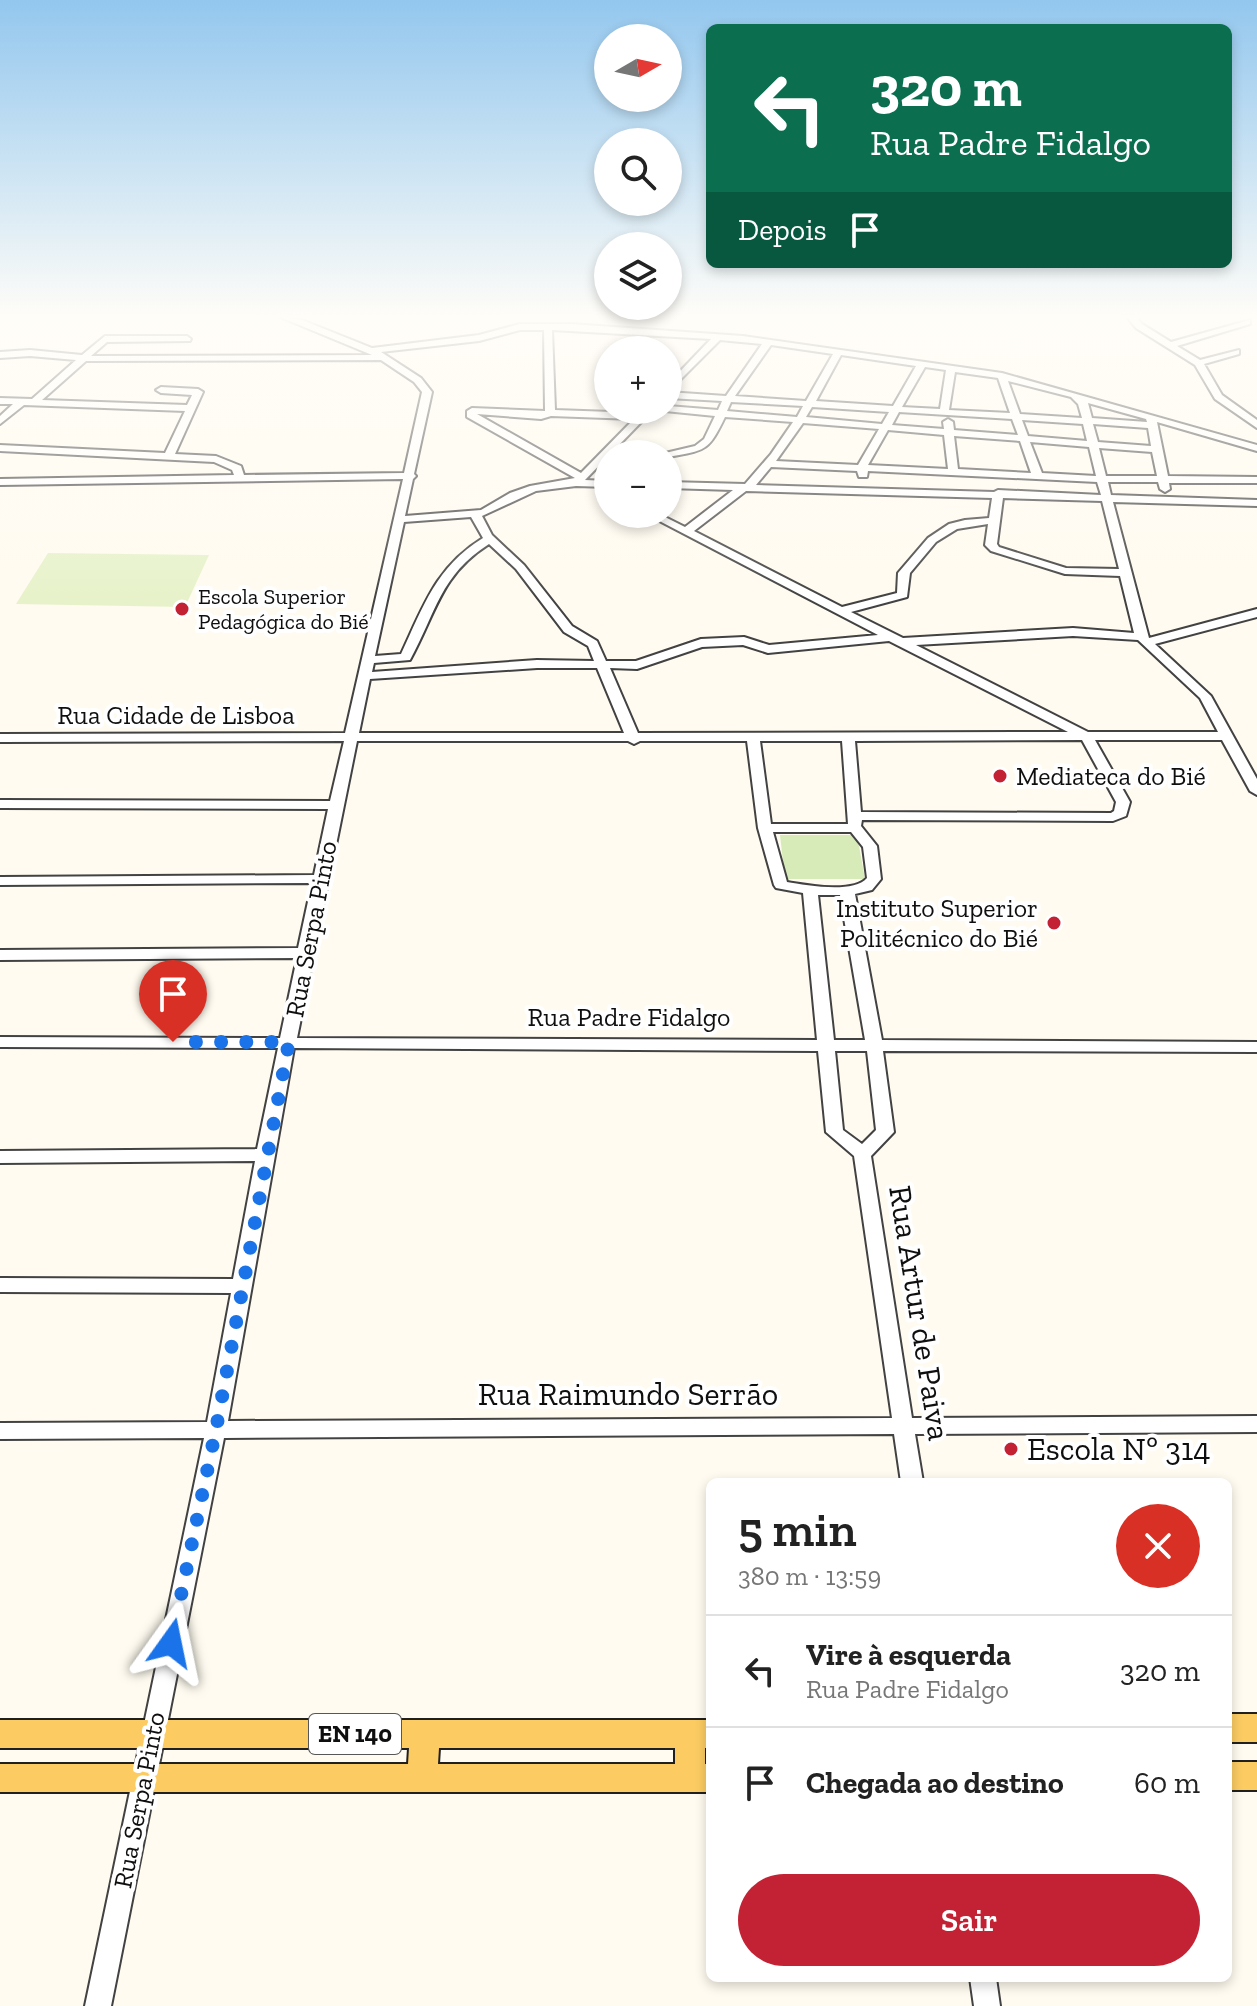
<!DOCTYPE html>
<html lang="pt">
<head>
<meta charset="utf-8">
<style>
	body { margin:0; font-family:"Zilla Slab",serif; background:#f6f6f6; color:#222; height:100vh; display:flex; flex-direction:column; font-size:30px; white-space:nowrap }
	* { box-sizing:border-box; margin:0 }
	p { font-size:26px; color:#767676 }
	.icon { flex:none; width:44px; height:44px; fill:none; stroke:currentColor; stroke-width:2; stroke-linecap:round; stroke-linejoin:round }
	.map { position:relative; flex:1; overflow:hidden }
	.drawer { position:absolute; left:706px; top:1478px; width:526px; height:504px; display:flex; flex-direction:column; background:#fff; border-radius:12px; box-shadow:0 4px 12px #0003 }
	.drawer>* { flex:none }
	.banner { position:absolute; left:706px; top:24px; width:526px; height:244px; border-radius:12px; box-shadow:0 4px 12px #0003; background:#0b6e4f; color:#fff; overflow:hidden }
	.needle { width:52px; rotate:81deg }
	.tools { position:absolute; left:594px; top:24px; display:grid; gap:16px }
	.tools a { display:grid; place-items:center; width:88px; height:88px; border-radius:50%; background:#fff; box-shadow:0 4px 12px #0003; font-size:40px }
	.pin { position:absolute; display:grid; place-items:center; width:68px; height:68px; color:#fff; margin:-82px -34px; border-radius:50% 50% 50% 0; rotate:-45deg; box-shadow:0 0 8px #0007 }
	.pin .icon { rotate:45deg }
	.me { position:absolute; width:88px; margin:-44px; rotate:12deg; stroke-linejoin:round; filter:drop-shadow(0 0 6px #0008) }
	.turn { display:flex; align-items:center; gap:28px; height:168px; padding:0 32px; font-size:36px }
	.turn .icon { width:104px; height:104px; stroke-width:2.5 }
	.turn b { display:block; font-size:56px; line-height:68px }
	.then { display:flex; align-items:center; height:76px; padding:0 32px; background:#0003; gap:16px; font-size:30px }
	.round { display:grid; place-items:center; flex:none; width:84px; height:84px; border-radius:42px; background:#f6f6f6 }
	.headline { display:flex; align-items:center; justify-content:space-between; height:136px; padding:0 32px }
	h1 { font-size:48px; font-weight:600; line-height:60px }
	.button { display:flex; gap:16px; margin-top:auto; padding:16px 32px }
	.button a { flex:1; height:92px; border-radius:48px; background:#c32234; color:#fff; font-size:32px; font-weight:600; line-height:92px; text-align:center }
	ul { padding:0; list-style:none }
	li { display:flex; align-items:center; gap:24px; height:112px; padding:0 32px; border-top:2px solid #e0e0e0 }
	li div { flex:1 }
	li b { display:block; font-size:30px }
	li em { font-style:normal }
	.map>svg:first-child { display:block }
	.green { fill:#d6ebb8 }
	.pitch { fill:#e7f2ca }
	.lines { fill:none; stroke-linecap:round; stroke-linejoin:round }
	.minor-casing { stroke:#424242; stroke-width:4 }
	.major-casing { stroke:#202020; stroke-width:4 }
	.minor { fill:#fff; fill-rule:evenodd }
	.major { fill:#fccc63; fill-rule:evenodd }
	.route { stroke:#1a73e8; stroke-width:14; stroke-dasharray:0 25.2 }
	.poi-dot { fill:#c32234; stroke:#fff; stroke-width:3 }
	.labels { text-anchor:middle; stroke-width:8; stroke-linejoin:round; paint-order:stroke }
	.far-poi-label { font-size:22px; fill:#0f0f0f; stroke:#fff; text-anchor:start }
	.shield { fill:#fff; stroke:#575757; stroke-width:2 }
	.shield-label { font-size:24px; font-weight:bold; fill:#0f0f0f }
	.street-label { font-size:26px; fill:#0f0f0f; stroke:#fff }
	.poi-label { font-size:26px; fill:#0f0f0f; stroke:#fff; text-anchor:start }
	.near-street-label { font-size:32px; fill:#0f0f0f; stroke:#fff }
	.near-poi-label { font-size:32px; fill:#0f0f0f; stroke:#fff; text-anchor:start }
</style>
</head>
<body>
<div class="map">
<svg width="1257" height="2006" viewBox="0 0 1257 2006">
	<rect width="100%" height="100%" fill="#fffbf0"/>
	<!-- green -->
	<path class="green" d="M780,835H857L865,879H785Z"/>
	<!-- pitch -->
	<path class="pitch" d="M48,553L209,555L185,607L16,604Z"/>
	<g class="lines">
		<defs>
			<path id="minor" d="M280,317L302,320L372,348L479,335L520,324H571L743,336L1002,373L1257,445V451L1157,422L1168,476L1257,477V483H1169L1170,489L1165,492L1160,489L1158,482H1108L1111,495L1257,500V506L1113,502L1149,638L1257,609V617L1155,644L1211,696L1257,779V795L1250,791L1222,740H1095L1130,802L1126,816L1113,821L862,820L861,826L877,846L881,879L872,890L855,894L882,1040L1257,1042V1052L883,1051L894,1132L871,1156L912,1418L1257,1416V1432L915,1434L923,1482H901L894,1434L224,1438L111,2006H85L204,1438L0,1439V1423L207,1422L231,1293L0,1292V1278L233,1279L255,1161L0,1163V1151L257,1149L278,1048L0,1047V1037L280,1038L297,958L0,960V950L298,948L312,883L0,885V877L314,875L328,809L0,808V800L330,801L344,741L0,742V734L345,733L403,479L0,485V479L234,475L232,470L214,462L0,451V445L165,453L185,411L24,405L0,424V416L13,404H0V398L32,399L76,360L30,356L0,358V352L30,350L82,355L105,336H187L191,339L190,341L107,342L91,356L372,355ZM520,330H544L545,411L472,408L467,411V417L575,478L530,486L510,493L481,510L405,516L413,479L416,476L414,474L432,392L421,378L381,352L479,341ZM552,330L711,339L668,384V392L720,340L762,344L726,396L668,392V398L722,401L718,410L668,406V410L665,411L715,416L704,439L695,446L661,454H668V457C706,450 708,452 725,417L793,422L771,454L745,484L668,482V488L733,490L685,527L659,514H646L878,635L769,645L744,637L701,639L636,661H606L597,641L572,626L524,565L492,535L482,516L536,491L576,486L608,487V481L585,480L650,413L645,410L640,413L555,410ZM771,345L833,354L806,401L735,396ZM841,355L916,366L893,406L816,401ZM381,360L414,382L422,392L404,473L244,475L241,466L216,456L175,454L203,392L198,389L161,387L156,390L161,393L192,395L187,405L42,400L86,361ZM925,367L946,370L940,409L902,407ZM955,372L998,378L1010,413L949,410ZM1008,381L1071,397L1078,404L1082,418L1020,414ZM731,402L803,406L797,417L727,411ZM1088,403L1146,419L1147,422L1092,418ZM812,407L889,412L882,424L806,417ZM899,412L1012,419L1018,435L954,430L953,422L948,419L943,422L944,429L892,425ZM477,414L541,419L551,416L634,419L581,473ZM1022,420L1083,424L1087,441L1028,436ZM803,423L879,429L858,465L776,461ZM1093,424L1148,428L1151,446L1098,442ZM888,430L944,435L948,469L868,465ZM954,436L1020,441L1031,473L958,469ZM1030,442L1089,447L1096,476L1042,473ZM1099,448L1152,452L1157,476H1106ZM771,467L857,471L859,477H867L868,471L1097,482L1101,495L998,490L994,492L756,485ZM746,491L992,498L989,518L965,520L949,524L928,538L898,573L897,593L842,607L694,531ZM1003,498L1102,501L1119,569L1066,568L999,547L997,544ZM471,517L483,538C436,567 424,605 401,654L375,656L404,522ZM988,524L985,545L991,551L1065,574L1120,576L1134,633L1073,628L903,638L851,612L907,597L910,573L936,542L957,529ZM489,544L516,569L564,632L588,646L594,661L537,660L372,672L374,663L410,660C436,613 440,575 489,544ZM1073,636L1138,640L1200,698L1218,732H1088L916,645ZM889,641L1068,732L638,733L610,668L637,669L702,647L743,645L768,653ZM537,668H597L624,733H359L370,679ZM1082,740L1116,802L1114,811L1111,813L861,812L855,741ZM357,741H628L634,744L640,741H747L758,828L774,885L776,888L803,893L817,1040L297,1038ZM760,741H842L848,824H771ZM773,832H851L863,847L867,878C853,894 806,885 787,882ZM818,895H840L865,1040H834ZM294,1048L818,1051L826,1132L854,1156L892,1418L228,1421ZM835,1051H867L876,1130L862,1144L843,1130Z
				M1127,317H1136L1142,324L1171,342L1250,320V324L1177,346L1200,360L1239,350V354L1204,364L1222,395L1257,420V428L1215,399L1195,365L1136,328Z
				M970,1978H996L1000,2006H974Z"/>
			<path id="major" d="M1228,1714H1257V1742H1228Z
				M0,1720H710V1748H705V1764H710V1792H0V1764H408L409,1748H0ZM439,1748H675V1764H438Z
				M1228,1762H1257V1790H1228Z"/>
		</defs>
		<!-- minor casing -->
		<use href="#minor" class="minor-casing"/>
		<!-- major casing -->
		<use href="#major" class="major-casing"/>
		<!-- minor -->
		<use href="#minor" class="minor"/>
		<!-- major -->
		<use href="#major" class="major"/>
	</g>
	<!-- sky -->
	<linearGradient id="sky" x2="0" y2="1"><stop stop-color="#93c7ee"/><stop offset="0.53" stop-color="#fffdf8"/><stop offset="1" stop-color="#fffdf8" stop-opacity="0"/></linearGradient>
	<rect width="1257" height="598" fill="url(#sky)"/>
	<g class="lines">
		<!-- route -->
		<path class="route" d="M171,1643L216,1429L289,1042H173"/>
	</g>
	<!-- markers -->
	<g class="poi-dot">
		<circle cx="182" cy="609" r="8"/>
		<circle cx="1000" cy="776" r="8"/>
		<circle cx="1054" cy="923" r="8"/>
		<circle cx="1011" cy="1449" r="8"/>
	</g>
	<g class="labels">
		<!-- far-poi labels -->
		<g class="far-poi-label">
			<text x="198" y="604">Escola Superior<tspan x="198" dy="25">Pedagógica do Bié</tspan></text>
		</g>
		<!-- shield labels -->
		<rect class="shield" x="309" y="1714" width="92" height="40" rx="6"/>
		<g class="shield-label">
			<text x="355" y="1742">EN 140</text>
		</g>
		<!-- street labels -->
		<g class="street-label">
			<text x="176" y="724">Rua Cidade de Lisboa</text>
			<text transform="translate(311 929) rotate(-79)" y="9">Rua Serpa Pinto</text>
			<text x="629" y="1026">Rua Padre Fidalgo</text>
			<text transform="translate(139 1800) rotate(-79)" y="9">Rua Serpa Pinto</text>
		</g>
		<!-- poi labels -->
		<g class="poi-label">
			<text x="1016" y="785">Mediateca do Bié</text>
			<text x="1038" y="917" text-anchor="end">Instituto Superior<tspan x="1038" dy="30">Politécnico do Bié</tspan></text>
		</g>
		<!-- near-street labels -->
		<g class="near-street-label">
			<text transform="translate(920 1313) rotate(81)" y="11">Rua Artur de Paiva</text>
			<text x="628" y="1405">Rua Raimundo Serrão</text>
		</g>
		<!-- near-poi labels -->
		<g class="near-poi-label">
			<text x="1027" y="1460">Escola Nº 314</text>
		</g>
	</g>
</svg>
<div class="tools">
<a><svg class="needle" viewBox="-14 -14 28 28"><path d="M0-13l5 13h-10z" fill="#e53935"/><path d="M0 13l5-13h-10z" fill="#767676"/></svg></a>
<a><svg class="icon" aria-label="search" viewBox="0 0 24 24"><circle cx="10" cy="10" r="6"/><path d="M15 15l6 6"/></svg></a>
<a><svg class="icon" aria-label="layers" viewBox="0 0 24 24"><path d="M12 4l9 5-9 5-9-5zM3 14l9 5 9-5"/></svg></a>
<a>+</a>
<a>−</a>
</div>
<div class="pin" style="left:173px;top:1042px;background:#d93025"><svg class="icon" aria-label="arrive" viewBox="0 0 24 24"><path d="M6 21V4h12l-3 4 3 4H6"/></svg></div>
<svg class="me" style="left:171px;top:1643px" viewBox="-20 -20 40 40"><path d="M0-17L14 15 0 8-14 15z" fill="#1a73e8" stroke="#fff" stroke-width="4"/></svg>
<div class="banner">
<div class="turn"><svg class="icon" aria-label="left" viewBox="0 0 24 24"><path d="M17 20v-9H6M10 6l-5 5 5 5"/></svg><div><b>320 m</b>Rua Padre Fidalgo</div></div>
<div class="then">Depois<svg class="icon" aria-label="arrive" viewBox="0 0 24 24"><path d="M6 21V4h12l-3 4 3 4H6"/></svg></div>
</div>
<section class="drawer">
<div class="headline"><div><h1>5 min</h1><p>380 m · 13:59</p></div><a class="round" style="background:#d93025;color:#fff"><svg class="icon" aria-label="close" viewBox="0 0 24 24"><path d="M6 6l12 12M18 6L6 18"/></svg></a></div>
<ul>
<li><svg class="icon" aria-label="left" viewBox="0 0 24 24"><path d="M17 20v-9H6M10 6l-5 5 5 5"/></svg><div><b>Vire à esquerda</b><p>Rua Padre Fidalgo</p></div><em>320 m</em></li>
<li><svg class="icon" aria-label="arrive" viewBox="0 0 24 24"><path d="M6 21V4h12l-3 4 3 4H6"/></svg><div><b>Chegada ao destino</b></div><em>60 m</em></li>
</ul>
<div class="button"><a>Sair</a></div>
</section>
</div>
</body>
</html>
